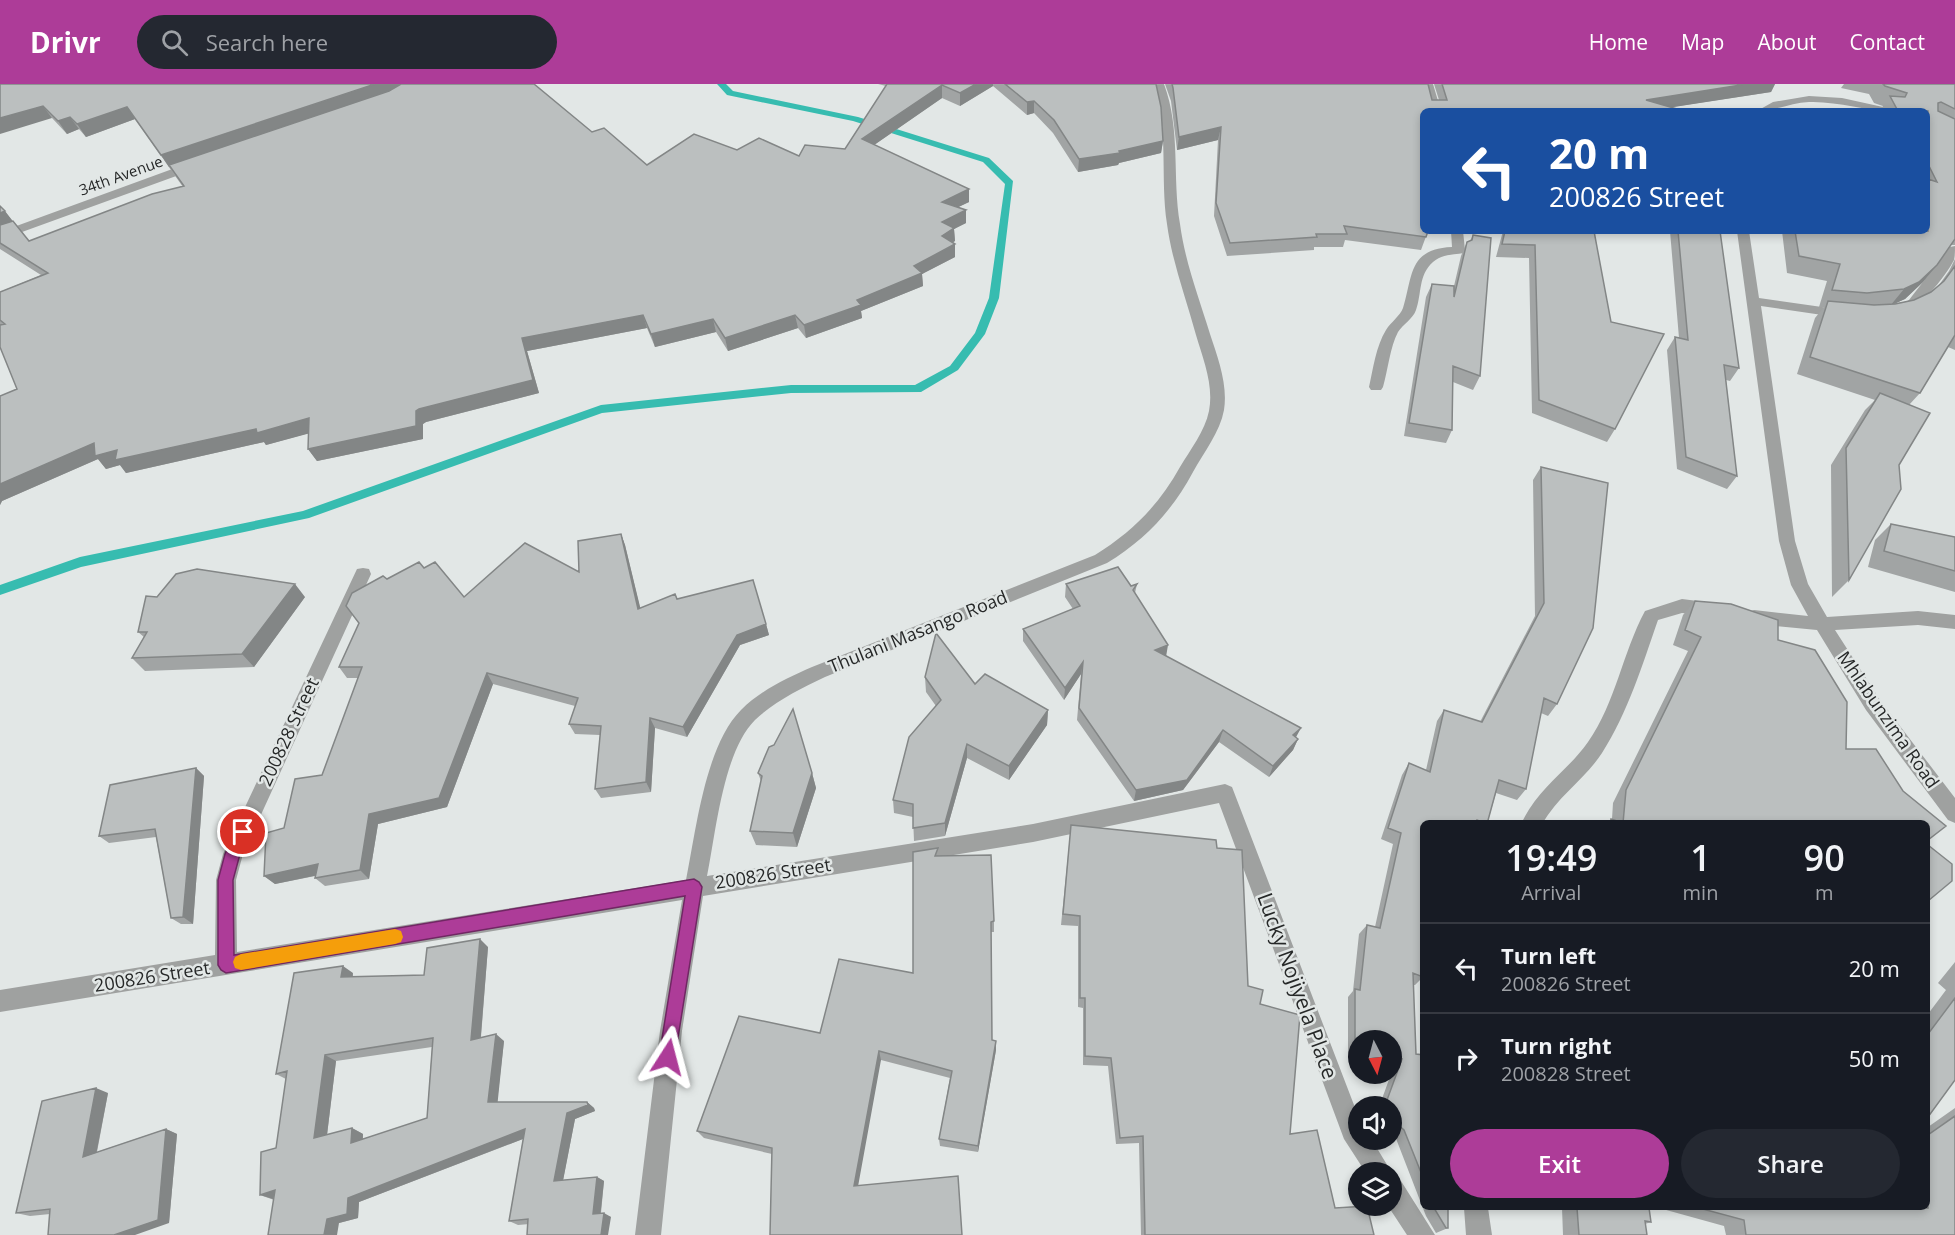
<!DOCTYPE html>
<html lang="en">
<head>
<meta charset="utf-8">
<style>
	body { margin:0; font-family:"Open Sans",sans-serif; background:#242831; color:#f1f3f6; height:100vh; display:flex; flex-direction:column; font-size:22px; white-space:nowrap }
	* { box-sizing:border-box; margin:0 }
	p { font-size:20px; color:#9ea1a6 }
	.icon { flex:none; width:33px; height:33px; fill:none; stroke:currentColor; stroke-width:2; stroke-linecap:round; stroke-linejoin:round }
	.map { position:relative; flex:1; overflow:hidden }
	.details { position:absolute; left:1420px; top:736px; width:510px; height:390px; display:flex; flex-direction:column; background:#171b24; border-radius:9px; box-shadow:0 3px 9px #0003 }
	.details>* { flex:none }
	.banner { position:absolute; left:1420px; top:24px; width:510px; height:126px; border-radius:9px; box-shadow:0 3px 9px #0003; background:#1a4fa0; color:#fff; overflow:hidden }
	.needle { width:39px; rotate:174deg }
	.tools { position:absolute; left:1348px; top:946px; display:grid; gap:12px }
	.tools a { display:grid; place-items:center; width:54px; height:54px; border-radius:50%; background:#171b24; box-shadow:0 3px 9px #0003; font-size:30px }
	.pin { position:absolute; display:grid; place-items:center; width:51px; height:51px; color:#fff; margin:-26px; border:3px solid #fff; border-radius:50%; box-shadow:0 2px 6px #0007 }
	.me { position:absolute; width:66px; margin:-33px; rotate:9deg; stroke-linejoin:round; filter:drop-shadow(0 0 4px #0008) }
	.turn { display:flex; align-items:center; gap:21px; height:126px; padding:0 30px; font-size:27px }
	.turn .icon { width:78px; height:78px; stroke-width:2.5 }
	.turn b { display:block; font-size:42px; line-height:51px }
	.eta { display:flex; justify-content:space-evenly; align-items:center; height:102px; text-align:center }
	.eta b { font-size:36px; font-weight:600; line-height:42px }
	.primary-button { display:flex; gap:12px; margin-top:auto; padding:12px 30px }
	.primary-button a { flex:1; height:69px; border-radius:36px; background:#ad3c98; color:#fff; font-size:24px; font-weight:600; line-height:69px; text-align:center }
	.primary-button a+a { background:#242831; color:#f1f3f6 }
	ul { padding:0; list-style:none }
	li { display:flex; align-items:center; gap:18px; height:90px; padding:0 30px; border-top:2px solid #363941 }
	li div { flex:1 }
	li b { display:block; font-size:22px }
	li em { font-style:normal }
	header { display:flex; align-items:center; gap:36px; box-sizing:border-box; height:84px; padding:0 30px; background:#ad3c98; color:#fff }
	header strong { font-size:28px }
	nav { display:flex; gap:33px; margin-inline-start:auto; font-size:21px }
	.search { width:420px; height:54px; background:#242831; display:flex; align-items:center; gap:15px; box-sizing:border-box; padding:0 21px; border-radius:33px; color:#9ea1a6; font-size:22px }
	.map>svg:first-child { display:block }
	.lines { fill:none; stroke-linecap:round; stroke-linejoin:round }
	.stream { fill:#37bcb0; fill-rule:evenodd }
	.minor { fill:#9fa1a0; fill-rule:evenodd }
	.wall { fill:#a1a4a4; fill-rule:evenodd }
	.shaded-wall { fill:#838686 }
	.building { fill:#bbbfbf; stroke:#838686; stroke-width:1.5; fill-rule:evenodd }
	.route { fill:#ad3c98; stroke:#702763; stroke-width:1.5 }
	.slow { fill:#f59e0b }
	.labels { text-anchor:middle; stroke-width:5; stroke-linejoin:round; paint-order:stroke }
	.far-street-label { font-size:15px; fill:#262828; stroke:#e2e7e6 }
	.street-label { font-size:18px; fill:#262828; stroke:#e2e7e6 }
	.near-street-label { font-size:21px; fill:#262828; stroke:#e2e7e6 }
</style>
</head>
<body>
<header>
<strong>Drivr</strong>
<div class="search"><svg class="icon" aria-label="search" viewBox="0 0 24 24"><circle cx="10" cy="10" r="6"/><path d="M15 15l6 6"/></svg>Search here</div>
<nav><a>Home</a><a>Map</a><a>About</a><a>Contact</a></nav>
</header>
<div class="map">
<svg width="1955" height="1151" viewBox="0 0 1955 1151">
	<rect width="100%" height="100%" fill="#e2e7e6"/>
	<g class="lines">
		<!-- stream -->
		<path class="stream" d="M717,0H726L733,7L858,33L989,74L1013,97L999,214L985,250L958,286L921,308L791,309L602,329L309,434L81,483L0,511V501L80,473L303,427L601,321L791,301H915L950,282L975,249L989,214L1005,100L983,78L853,37L727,11Z"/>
		<!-- minor -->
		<path class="minor" d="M1154,0H1164C1181,46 1172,93 1180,140C1185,178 1199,214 1210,250C1218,274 1228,301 1224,326C1220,348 1204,368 1193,388C1172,427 1145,456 1107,479L825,593C800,605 775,617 755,636C723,668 716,748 707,792L1033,740L1225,700L1232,703L1359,1034V1056H1372L1392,1089H1366L1344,1055L1219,719L1033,758L703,812L682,947L661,1151H635L660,947L682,816L0,928V906L215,871L216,796L223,770L357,485L363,484L369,485L371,490L243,770L236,796L237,868L686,796C696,747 705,662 741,626C761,606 787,594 812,583L1095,471C1132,448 1159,421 1180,383C1190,366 1205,347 1209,327C1214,301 1203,275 1196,251C1186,214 1172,178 1167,140C1160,93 1169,47 1154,0Z
			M1423,0H1433L1441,27H1429Z
			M1809,12L1842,14L1892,25L1894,27C1865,27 1837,17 1809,18C1790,19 1775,27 1757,27L1773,18Z
			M197,76L201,77V83L0,156V148Z
			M1451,147H1463L1465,166L1464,169C1453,171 1442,170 1433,178C1418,191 1422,210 1416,226C1413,235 1403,240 1398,248C1390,263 1388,286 1383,303L1381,306H1371L1369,303C1373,285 1376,262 1386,246C1391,238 1400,232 1403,224C1413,192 1408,165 1452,163Z
			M1737,147H1749L1759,214L1843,226L1850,230L1843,234L1761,222L1795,457L1808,500L1827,533L1918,527L1955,531V545L1918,541L1835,546L1880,616L1955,714V739L1948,736L1866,626L1817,546L1754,540L1748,538L1745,533L1748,528L1754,526L1808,532L1791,501L1779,457Z
			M1955,162C1955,167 1955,172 1954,176C1946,192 1912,236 1893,231L1891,228L1909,216L1950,163Z
			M1682,515L1721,520L1724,525L1721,530L1715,532L1682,529L1658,536C1642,582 1628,628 1602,669C1586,694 1559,711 1542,740H1521C1539,702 1567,688 1588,658C1616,618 1622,570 1645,527Z
			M1392,1094L1401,1097L1435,1151H1407L1388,1122H1392Z
			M1464,1124H1488L1492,1151H1466Z"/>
	</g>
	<!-- wall -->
	<path class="wall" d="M0,0L592,48L647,81L737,66L799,72L845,65L886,2L878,0H1156L1163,57L1161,69L1119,79L1118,81L1078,88L1053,49L1034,29L1027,31L993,2L960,22L942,14L874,61L969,105V118L958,123L966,126V139L954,145L955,157L953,158L955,173L922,190L923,202L861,227L862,234L806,254L798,244L728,267L716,248L655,263L647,244L527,267L539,309L426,338L423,340V355L317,377L308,365L309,349L266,361L264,358L126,389L120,381L106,385L98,375L2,417L0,421V312L17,305L0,263V208L41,191L0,165V122L29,157L183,103L135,35L86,53L79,45L67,50L52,34Z
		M1165,0H1428L1432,16H1439L1434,0H1775L1771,8L1672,23L1424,27L1428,147L1421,166L1345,156L1343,163H1314V166L1227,172L1214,132L1218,56L1177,66L1171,17Z
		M1844,0H1955V161H1951L1923,198L1905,215L1893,220L1914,216L1931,208L1939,201L1949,187L1955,175V266L1948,263L1920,309L1909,321L1899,381L1849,496L1832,513L1831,381L1865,326L1875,316L1797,290L1815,234L1824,223H1819L1827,197L1787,189L1782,147H1928V27H1880L1883,22L1874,19L1869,10L1841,4Z
		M1503,147H1594L1615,345L1607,358L1532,329L1529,174L1496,173Z
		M1670,147H1720L1739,284L1730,297L1726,296L1737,392L1727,405L1677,385L1667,266L1675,253L1679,254Z
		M1473,151L1480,292L1473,306L1453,298L1452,346L1446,359L1404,352L1426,213L1432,200L1454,202L1461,172L1467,158L1470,157Z
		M1541,383L1557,620L1548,632L1541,629L1526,705L1517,716L1496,709L1487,740H1424V892L1415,901H1413L1416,970L1424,971V1124H1448V1144L1436,1149L1426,1132L1395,1052L1392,1049V1023H1379L1391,990H1392L1393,983H1392V957H1359V976L1348,974V913L1353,907L1359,850L1367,841L1375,843L1393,760L1381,755L1402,691L1409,679L1426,686L1437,637L1444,626L1480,638L1535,532L1533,396Z
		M1891,440L1955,453V508L1868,483L1875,456Z
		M621,450L625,461L640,524L677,515L766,540L769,551L740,561L687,653L655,644L651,708L601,714L595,705L600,651L575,650L569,640L575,622L493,600L447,723L378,740L369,795L325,802L315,794V792L275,800L264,792L284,744L322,691L358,594H347L339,583L359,540L346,522L387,495L424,484L464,513L579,488Z
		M1066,500L1131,502L1137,500L1135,509L1166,572L1298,655L1293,666L1269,693L1219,658L1183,706L1134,717L1077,636L1081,590L1064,616L1023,557V545L1073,525L1065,513Z
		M157,513H305L254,583L145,587L132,574L144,553L138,548Z
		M1695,517L1778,556L1846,665L1903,707L1928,740H1606L1612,735L1613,719L1688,567L1673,561L1683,531Z
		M925,593L975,600L1048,626L1047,641L1009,696L967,674L945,752L914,757L913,733L894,729L893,716L936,622L926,608Z
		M196,684L204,692L193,840H181L171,834L156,753L109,759L99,752Z
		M758,689H812L816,704L797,763L756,761L750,747L761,697Z
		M1071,741L1217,764L1248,902L1260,920L1290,1050L1335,1124L1374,1151H1141L1139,1059L1116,1060L1108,982L1083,981V924L1078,923V842L1061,841Z
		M938,772L994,837V848H991L992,956L996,957V966L978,1068L940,1062L939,1055L950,994L881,976L772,1070L704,1054L697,1047L820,949L913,889Z
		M488,863L481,953L504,957L497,1018H587L594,1024L595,1027L575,1035L563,1096L597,1093L604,1097L601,1129L611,1133L518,1141L509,1137L523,1055L359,1118L358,1134L339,1139L260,1111L276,1064L286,995L276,990L353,889V893L424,891ZM432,963L427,1034L363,1055V1050L352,1044L327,1051L336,977Z
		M1955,878V996L1928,1033V930L1946,906L1938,899Z
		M108,1009L97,1068L166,1045L177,1050L169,1139L50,1130L30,1132L16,1129Z
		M1955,1024V1151H1726L1724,1142L1659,1124H1928V1043Z
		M1562,1124H1649L1651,1138L1645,1140L1647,1151H1563Z"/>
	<!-- shaded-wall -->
	<path class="shaded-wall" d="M375,0H407L385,11L169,83L161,71Z
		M976,0H993V2L960,22V9Z
		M1747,0H1775L1771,8L1648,27L1646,16Z
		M942,1V14L864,68L862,55Z
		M1034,17V29L1027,31V18Z
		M43,22L52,34L0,50V34Z
		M127,23L135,35L86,53L77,40Z
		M70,33L79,45L67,50L58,37Z
		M1221,43L1218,56L1177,66L1179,53Z
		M1163,57L1161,69L1119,79L1118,81L1078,88L1079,75Z
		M969,105V118L942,131V118Z
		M966,126V139L954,145L955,157L942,165V138Z
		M5,127L15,140L0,146V129Z
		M955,160V173L922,190L923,202L861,227L862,234L806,254L804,241L857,216L914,182Z
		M1937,181L1923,198L1905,215L1890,222L1904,205Z
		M643,231L647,244L527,267L539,309L426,338L423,340V355L317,377L308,365L416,327L522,254Z
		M795,231L798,244L728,267L725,254Z
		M713,235L716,248L655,263L651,250Z
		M309,334L318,347L266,361L264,358L126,389L120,381L106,385L98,375L2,417L0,421V400L94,359L117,366Z
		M621,450L625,461L643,535L638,525Z
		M295,500L305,513L254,583L242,570Z
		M766,540L769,551L740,561L687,653L683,643L737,551Z
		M1168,561L1166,573L1155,566Z
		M1083,578L1081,590L1064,616L1065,604Z
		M487,589L493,600L447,723L378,740L369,795L360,786L369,730Z
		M1048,626L1047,641L1009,696V682Z
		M650,634L655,644L651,708L646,698Z
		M1301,644L1295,655L1293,651Z
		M1223,646L1219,658L1183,706L1134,717L1136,706Z
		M1298,655L1293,666L1269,693L1273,682Z
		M967,660V674L945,752V739Z
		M196,684L204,692L193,840L183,833Z
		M812,689L816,704L797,763L793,749Z
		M318,780L328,789L275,800L264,792Z
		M480,855L488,863L480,962L471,956Z
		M343,882L353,889L351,901L341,893Z
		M496,950L504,957L497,1024L488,1018Z
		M996,957V966L978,1068V1062Z
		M879,967L881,976L857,1108L854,1102Z
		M325,971L336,977L326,1059L314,1054Z
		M96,1004L108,1009L95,1076L83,1073Z
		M587,1018L594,1024L595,1027L575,1035L562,1102L554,1097L567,1029Z
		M352,1044L363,1050L362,1064L351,1059Z
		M166,1045L177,1050L169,1139L135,1151H114Z
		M525,1045L533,1051L359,1118L358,1134L339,1139L337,1151H324L327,1135L348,1114Z
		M597,1093L604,1097L600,1134L593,1130Z
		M275,1106L288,1111L273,1115L260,1111Z
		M604,1129L611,1133L608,1151H601Z"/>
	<!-- building -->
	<path class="building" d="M0,0H375L161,71L127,23L77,40L70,33L58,37L43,22L0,34Z
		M401,0H534L592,48L604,44L647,81L694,50L737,66L759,54L799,72L805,61L845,65L887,0H976L960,9L942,1L862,55L969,105L942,118L966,126L942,138L954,144L942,152L955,160L914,182L922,189L857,216L861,221L804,241L795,231L725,254L713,235L651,250L643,231L522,254L533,296L419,325L416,327V342L308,365L309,334L257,349L256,345L115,376L117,366L95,372L94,359L0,400V312L17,305L0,263V241L5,240L0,236V208L48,189L0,159V141L13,137L29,157L152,110L184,102L169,81L389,7Z
		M1005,0H1156L1161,23L1163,57L1119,67L1120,69L1079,75L1054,36L1034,17L1027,18Z
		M1172,0H1428L1432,16H1447L1442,0H1747L1646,16L1684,27H1424V147H1428L1426,153L1344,142L1347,150H1316L1317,153L1230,159L1216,119L1221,43L1179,53L1173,4Z
		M1883,0H1955V25L1941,18L1938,19V27L1955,35V155L1937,181L1919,198L1904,205L1867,209L1832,206L1840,180L1799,172L1795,147H1928V95L1937,98L1928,80V27H1898L1890,12L1905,13L1907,9L1885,2Z
		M0,122L5,127L0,129Z
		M1505,147H1594L1611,238L1664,250L1615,345L1539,316L1535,161L1502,160Z
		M1678,147H1720L1739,284L1724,281L1737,392L1686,373L1675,253L1688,256Z
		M1473,151L1491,154L1480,292L1453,282L1452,346L1409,339L1432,200L1454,202V213L1467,158L1472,156Z
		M1955,182V251L1920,309L1810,273L1828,217L1874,221L1895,220L1914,216L1931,208L1944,197Z
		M1880,309L1930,329L1899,381L1901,405L1849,496L1846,364Z
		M1541,383L1608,399L1593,544L1557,620L1544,614L1526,705L1499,696L1487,740L1477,736L1476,740H1424L1423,893L1413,889L1416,970L1424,971V1096L1404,1046L1392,1036V1023H1388L1387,1016L1402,975L1392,974V957H1359V967H1355V905L1360,906L1367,841L1380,844L1401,749L1388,744L1409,679L1430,688L1444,626L1482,638L1544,519Z
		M1891,440L1955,453V487L1884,467Z
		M621,450L638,525L675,510L677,515L753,496L766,540L737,551L683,643L650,634L646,698L595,705L601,642L569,640L578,614L487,589L439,714L369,730L360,786L315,794L318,780L264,792L266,749L284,744L295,695L322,691L362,583H339L359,539L346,522L352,509L383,492L387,495L419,478L424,484L435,478L464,513L525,459L579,488L578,457Z
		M1118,483L1131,502L1137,500L1133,506L1168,561L1155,566L1301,644L1293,651L1298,655L1273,682L1223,646L1187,696L1136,706L1079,624L1083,578L1065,604L1023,545L1080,522L1066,500Z
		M197,485L295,500L242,570L132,574L147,548H138L146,512L157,513L176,490Z
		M1695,517L1731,520L1778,536V556L1815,566L1847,618L1846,665H1876L1903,707L1946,742L1928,756V740H1610L1611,735L1623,739L1626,706L1701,553L1685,546Z
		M936,549L975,600L985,590L1048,626L1009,682L967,660L945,739L913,744V720L893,716L909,653L941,616L925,593Z
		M793,625L812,689L793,749L750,747L762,692L758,689L769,663L774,661Z
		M196,684L183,833L171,834L155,745L99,752L110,701Z
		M1071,741L1216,756L1217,764L1242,766L1248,902L1263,906L1260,920L1300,931L1290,1050L1317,1046L1335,1124L1367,1122L1374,1151H1145L1143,1052L1120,1054L1111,974L1085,972V914H1080V832L1063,830Z
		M1928,761L1952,780V797L1928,817Z
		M938,764L935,772L991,771L994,837L991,838L992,956L996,957L978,1062L939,1055L952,987L879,967L854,1102L958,1092L962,1151H770L772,1064L697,1047L739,932L820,949L839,875L913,889V768Z
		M480,855L471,956L496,950L488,1018H587L588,1021L567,1029L554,1097L597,1093L593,1130L604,1129L601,1151H527L528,1135L509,1137L525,1045L348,1114L347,1130L327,1135L324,1151H268L275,1106L260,1111L261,1068L276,1064L287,987L276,990L294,889L343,882L341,893L424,891L427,864ZM433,954L427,1034L351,1059L352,1044L314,1054L325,971Z
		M1955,914V996L1928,1033V950Z
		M96,1004L83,1073L166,1045L158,1136L114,1151H48L50,1125L16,1129L42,1017Z
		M1955,1032V1151H1746L1744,1136L1699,1124H1928V1051Z
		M1434,1124H1448V1144H1446Z
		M1577,1124H1649L1651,1138L1645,1137L1647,1151H1579Z"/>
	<!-- route -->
	<path class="route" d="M243,741L248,743L250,748L240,770L233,796L234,871L694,795L699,798L702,803L674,979L668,981L661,979L659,973L685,812L226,889L221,886L218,881V796L225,770L237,743Z"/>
	<!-- slow -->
	<path class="slow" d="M395,845L401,847L403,853L401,858L395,860L241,886L235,884L233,878L235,873L241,870Z"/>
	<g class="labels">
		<!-- far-street labels -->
		<g class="far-street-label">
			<text transform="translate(121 92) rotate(-20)" y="5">34th Avenue</text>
		</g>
		<!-- street labels -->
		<g class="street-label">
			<text transform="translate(918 548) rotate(-22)" y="6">Thulani Masango Road</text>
			<text transform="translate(1888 636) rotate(55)" y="6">Mhlabunzima Road</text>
			<text transform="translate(289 648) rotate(-65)" y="6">200828 Street</text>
			<text transform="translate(773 790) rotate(-9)" y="6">200826 Street</text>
			<text transform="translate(152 893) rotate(-9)" y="6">200826 Street</text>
		</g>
		<!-- near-street labels -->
		<g class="near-street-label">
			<text transform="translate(1297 902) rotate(70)" y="7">Lucky Nojiyela Place</text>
		</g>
	</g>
</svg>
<div class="tools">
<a><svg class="needle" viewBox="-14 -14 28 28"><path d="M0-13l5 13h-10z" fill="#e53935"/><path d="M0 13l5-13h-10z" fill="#9ea1a6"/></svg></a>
<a><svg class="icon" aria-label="sound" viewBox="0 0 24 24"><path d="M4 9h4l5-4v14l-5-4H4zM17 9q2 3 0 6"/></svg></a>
<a><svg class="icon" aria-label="layers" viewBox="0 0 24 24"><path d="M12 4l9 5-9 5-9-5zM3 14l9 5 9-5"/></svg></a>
</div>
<div class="pin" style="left:243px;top:748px;background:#d93025"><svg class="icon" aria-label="arrive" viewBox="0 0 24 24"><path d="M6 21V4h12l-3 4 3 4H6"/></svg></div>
<svg class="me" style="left:668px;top:973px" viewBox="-20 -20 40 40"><path d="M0-17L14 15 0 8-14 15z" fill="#ad3c98" stroke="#fff" stroke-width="4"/></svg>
<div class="banner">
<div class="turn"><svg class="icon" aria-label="left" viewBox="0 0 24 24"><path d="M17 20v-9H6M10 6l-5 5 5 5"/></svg><div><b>20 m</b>200826 Street</div></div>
</div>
<section class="details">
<div class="eta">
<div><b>19:49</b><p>Arrival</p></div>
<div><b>1</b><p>min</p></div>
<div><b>90</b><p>m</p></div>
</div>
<ul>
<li><svg class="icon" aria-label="left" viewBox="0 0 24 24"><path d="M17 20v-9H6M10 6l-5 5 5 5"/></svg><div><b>Turn left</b><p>200826 Street</p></div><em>20 m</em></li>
<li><svg class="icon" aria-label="right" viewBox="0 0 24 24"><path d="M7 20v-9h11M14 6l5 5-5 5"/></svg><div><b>Turn right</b><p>200828 Street</p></div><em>50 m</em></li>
</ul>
<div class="primary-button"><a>Exit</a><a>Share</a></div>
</section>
</div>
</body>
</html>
